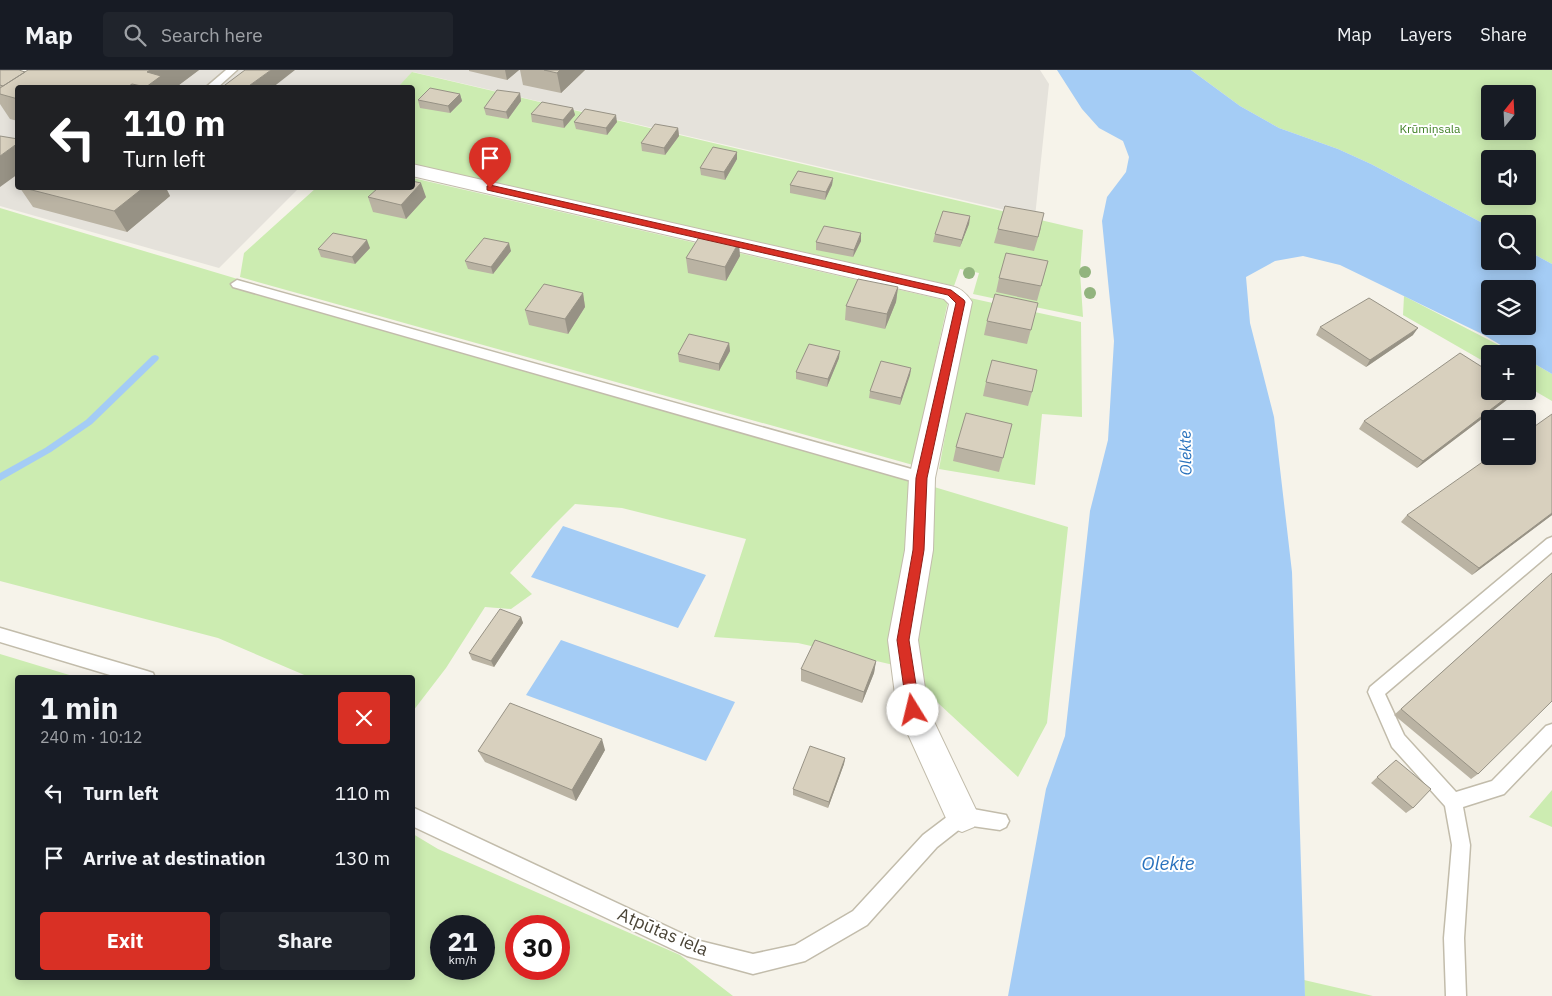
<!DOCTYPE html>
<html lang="en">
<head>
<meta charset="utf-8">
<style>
	body { margin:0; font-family:"IBM Plex Sans",sans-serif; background:#20242c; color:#f1f3f6; height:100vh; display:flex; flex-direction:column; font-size:19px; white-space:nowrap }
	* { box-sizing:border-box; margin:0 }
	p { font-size:16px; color:#9ea1a6 }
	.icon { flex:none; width:28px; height:28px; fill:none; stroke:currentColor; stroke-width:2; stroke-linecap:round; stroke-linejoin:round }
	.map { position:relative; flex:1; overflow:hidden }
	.sheet { position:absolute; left:15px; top:605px; width:400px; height:305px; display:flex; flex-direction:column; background:#171b24; border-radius:5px; box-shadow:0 2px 12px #0003 }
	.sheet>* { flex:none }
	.banner { position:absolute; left:15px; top:15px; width:400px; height:105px; border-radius:5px; box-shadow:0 2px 12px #0003; background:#202124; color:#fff; overflow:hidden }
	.needle { width:32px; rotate:18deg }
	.controls { position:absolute; left:1481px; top:15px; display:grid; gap:10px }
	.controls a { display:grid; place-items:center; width:55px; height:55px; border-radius:5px; background:#171b24; box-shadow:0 2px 12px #0003; font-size:25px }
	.speed { position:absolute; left:430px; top:845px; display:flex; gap:10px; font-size:25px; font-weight:700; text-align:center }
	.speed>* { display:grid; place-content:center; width:65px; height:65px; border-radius:50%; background:#171b24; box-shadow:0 2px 12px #0003; line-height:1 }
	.speed small { font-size:12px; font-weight:400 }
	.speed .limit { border:8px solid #d22; background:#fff; color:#111 }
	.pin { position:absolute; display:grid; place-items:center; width:42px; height:42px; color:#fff; margin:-51px -21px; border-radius:50% 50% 50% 0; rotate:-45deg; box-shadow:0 0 5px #0007 }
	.pin .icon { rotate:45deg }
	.me { position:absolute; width:55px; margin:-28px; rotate:351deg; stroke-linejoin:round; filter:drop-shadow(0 0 4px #0008) }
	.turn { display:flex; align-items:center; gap:18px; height:105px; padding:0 25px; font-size:22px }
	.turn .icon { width:65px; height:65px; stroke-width:2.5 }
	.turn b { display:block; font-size:35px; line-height:42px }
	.round { display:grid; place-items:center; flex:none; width:52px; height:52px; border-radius:5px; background:#20242c }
	.head { display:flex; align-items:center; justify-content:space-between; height:85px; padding:0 25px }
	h1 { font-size:30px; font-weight:700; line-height:38px }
	.button { display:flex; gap:10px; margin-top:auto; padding:10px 25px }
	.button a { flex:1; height:58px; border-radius:5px; background:#d93025; color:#fff; font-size:20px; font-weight:700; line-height:58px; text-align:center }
	.button a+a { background:#20242c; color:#f1f3f6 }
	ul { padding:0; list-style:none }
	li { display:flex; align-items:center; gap:15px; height:65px; padding:0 25px }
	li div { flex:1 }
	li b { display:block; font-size:19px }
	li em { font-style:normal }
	header { display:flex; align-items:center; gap:30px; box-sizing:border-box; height:70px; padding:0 25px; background:#171b24; border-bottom:1px solid #363941 }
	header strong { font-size:24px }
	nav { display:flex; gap:28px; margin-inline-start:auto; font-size:18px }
	.search { width:350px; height:45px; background:#20242c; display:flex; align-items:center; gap:12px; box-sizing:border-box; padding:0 18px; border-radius:5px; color:#9ea1a6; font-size:19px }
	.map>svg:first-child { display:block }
	.industrial { fill:#e5e2db }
	.green { fill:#ccecb1; fill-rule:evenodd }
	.water { fill:#a4ccf5; fill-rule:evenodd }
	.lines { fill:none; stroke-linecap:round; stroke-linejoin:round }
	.stream { fill:#a4ccf5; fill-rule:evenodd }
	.service-casing { stroke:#c2bcab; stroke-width:3 }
	.minor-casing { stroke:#c2bcab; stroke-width:2 }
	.service { fill:#fff; fill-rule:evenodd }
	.minor { fill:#fff; fill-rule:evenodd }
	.tree { fill:#92b47e }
	.wall { fill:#bab3a3 }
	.shaded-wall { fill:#979285 }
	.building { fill:#d8d0be; stroke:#979285 }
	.route { fill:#d93025; stroke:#8d1f18 }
	.labels { text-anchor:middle; stroke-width:4; stroke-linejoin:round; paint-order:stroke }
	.far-park-label { font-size:12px; fill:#408026; stroke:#fff }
	.water-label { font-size:16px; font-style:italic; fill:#2972bd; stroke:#fff }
	.near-street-label { font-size:18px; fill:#4a4437; stroke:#fff }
	.near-water-label { font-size:19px; font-style:italic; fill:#2972bd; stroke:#fff }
</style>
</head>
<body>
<header>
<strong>Map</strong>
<div class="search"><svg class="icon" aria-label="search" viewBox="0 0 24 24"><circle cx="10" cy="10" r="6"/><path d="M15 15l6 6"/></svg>Search here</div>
<nav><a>Map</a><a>Layers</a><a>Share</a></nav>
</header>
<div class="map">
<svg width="1552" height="926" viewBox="0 0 1552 926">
	<rect width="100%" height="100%" fill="#f6f3ea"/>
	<!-- industrial -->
	<path class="industrial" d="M55,0H1040L1049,14L1035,147L413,2L397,18H27Z
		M17,23L18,118H299L219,198L0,136V34Z"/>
	<!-- green -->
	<path class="green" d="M1191,0H1552V194L1528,181V154H1490V157L1371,94L1338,79L1279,58L1240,36ZM1490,24H1528V61H1490ZM1490,89H1528V126H1490Z
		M412,2L1083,160L1080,202L1083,247L973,224L979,203L960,199L954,216L413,94L412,18H397Z
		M413,108L948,231L913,395L240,207L244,183L316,118H412Z
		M0,138L1068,457L1047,653L1018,707L898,596L798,573L714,567L746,469L622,438L575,434L553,456L510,503L532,524L511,539L485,537L446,598L413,641L412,608L309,607L218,568L0,511Z
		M1404,226L1516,284H1490V295L1403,245Z
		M970,228L1081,252L1082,347L1042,344L1035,415L939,399Z
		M1528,290L1552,304V331L1528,317Z
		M0,584L76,607L18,608V908H412L413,764L438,779L680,885L733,926H0ZM484,856V899H441V856ZM516,856H559V899H516Z
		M1552,720V757L1529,747Z
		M1304,910L1373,926H1305Z"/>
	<!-- water -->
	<path class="water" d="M1057,0H1191L1240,36L1279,58L1338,79L1371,94L1490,157V191H1528V181L1552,194V304L1528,290V284H1516L1482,264L1340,195L1303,186L1275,191L1246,207L1250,253L1274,347L1292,502L1305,926H1008L1046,719L1065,666L1090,441L1108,370L1114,271L1102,151L1107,127L1126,102L1129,87L1123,71L1099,58L1082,39ZM1490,219H1528V256H1490Z
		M563,456L706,505L678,558L531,507Z
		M561,570L735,632L706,691L526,625Z"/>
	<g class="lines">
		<!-- stream -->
		<path class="stream" d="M155,285L158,286L159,288L158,290L92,354L51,382L0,411V403L45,378L86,350L152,286Z"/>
		<defs>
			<path id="service" d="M226,0H237L217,18H205Z
				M237,210L922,402L927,404L929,408L927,412L922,414L233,217L231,214Z
				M1552,467V482L1385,624L1404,665L1456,722L1492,711L1546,656L1552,654V674L1504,724L1463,737L1470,775L1464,868L1466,926H1446L1444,868L1452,775L1445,736L1392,677L1368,622L1370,617L1547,469Z
				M0,558L147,601L153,603L155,608H120L0,572Z
				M412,737L696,870L753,884L795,875L853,841L923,765L956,740L962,737L1006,745L1009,751L1006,757L1000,760L965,755L937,777L867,855L805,891L753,904L687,886L412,756Z"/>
			<path id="minor" d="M412,94L951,216C961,218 967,224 972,232L935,408L933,480L918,570L928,639L979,746L974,757L962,762L950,757L897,640L888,570L905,480L909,408L949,234L944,229L412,106Z"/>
		</defs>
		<!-- service casing -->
		<use href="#service" class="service-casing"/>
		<!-- minor casing -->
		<use href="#minor" class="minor-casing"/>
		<!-- service -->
		<use href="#service" class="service"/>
		<!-- minor -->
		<use href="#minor" class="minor"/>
	</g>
	<!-- trees -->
	<g class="tree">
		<circle cx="1085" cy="202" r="6"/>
		<circle cx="969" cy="203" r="6"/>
		<circle cx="1090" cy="223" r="6"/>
	</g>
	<!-- wall -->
	<path class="wall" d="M0,0L25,2L199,0L175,18H18V51L10,49L0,34Z
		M469,0H519L507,10L469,1Z
		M520,0H585L561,23L523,15Z
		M520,23L521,31L508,49L486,45L484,38Z
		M460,24L462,31L450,43L420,38L418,30Z
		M573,38L575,45L564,58L532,52L531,44Z
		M574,52H617L607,65L576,59Z
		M678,58L679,66L665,85L642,81L641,73Z
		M737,82V89L725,110L701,105L700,98Z
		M833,108L832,115L825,130L790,123V115Z
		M20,118H166L170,126L127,162L33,137Z
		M368,127H426L406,149L373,142Z
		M970,146L969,154L960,177L933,172L935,164Z
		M1041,158L1034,181L994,173L998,159Z
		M861,163V171L853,187L816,180V172Z
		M370,178L355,194L321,187L318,179Z
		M511,181L493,204L468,199L465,191Z
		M740,186L726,211L688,203L686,188Z
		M1048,191L1037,231L996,222L999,208Z
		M898,217L896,232L885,259L845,250L846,236Z
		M583,223L585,237L568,264L529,255L525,240Z
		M1038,233L1027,274L984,265L987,251Z
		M1320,257L1413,265L1366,297L1316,265Z
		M729,273L730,281L719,301L679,292L678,284Z
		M839,288L827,317L796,309V302Z
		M911,298L910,305L900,335L869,328L870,321Z
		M986,312L1032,322L1028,336L983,326Z
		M1490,321H1516L1512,326L1417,398L1359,359L1364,351Z
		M1012,354L999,402L953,391L956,377Z
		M1407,445H1552L1472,505L1401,452Z
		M1552,503L1478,704L1471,709L1394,645Z
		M521,547L523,553L494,597L472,590L469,583Z
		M876,591L874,603L862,633L801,611V599Z
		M605,680L576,731L485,692L478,681Z
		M845,688L844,694L828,738L793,725V719Z
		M1390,695L1413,738L1406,743L1371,713Z"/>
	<!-- shaded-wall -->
	<path class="shaded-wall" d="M150,0H199L175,18H147V2Z
		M271,0H295L272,18H246Z
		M505,0H519L507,10Z
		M560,0H585L561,23L557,3Z
		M132,14L134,18H126Z
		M520,23L521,31L508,49L506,42Z
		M460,24L462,31L450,43L448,36Z
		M573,38L575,45L564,58L563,50Z
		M616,45L617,52L607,65L606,58Z
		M678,58L679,66L665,85L664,78Z
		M18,73V104L0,117V86Z
		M737,82V89L725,110L724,102Z
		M833,108L832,115L825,130L826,122Z
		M421,113L426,127L406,149L401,135Z
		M143,118H166L170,126L127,162L114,141Z
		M970,146L969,154L960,177L962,170Z
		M861,163V171L853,187L854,180Z
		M367,170L370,178L355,194L352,187Z
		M739,172L740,186L726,211L725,197Z
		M509,173L511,181L493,204L491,197Z
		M898,217L896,232L885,259L887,244Z
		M583,223L585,237L568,264L565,249Z
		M1418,258L1413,265L1366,297L1370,290Z
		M729,273L730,281L719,301V294Z
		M840,281L839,288L827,317L828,309Z
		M911,298L910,305L900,335L901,328Z
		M1515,321H1516L1512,326L1417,398L1423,391Z
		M1552,443V445L1472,505L1479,498Z
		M521,547L523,553L494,597L491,591Z
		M876,591L874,603L862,633L864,622Z
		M602,669L605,680L576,731L572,720Z
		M845,688L844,694L828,738L829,732Z"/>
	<!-- building -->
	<path class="building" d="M0,0H19L25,2L3,16L0,15Z
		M28,0H150L147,2L161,6L146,17L132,14L126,18H18V29L0,24V18Z
		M245,0H271L246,18H221Z
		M544,0H560L557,3Z
		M430,18L460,24L448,36L418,30Z
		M497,20L520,23L506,42L484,38Z
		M542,32L573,38L563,50L531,44Z
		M585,39L616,45L606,58L574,52Z
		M655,54L678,58L664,78L641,73Z
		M0,66L18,69V73L0,86Z
		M713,77L737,82L724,102L700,98Z
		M798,101L833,108L826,122L790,115Z
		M412,111L421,113L401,135L368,127L378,118H412Z
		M24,118H143L114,141Z
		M1005,136L1044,143L1038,167L998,159Z
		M943,141L970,146L962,170L935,164Z
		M824,156L861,163L854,180L816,172Z
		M333,163L367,170L352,187L318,179Z
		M701,164L739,172L725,197L686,188Z
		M484,168L509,173L491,197L465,191Z
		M1006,183L1048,191L1041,216L999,208Z
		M858,209L898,217L887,244L846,236Z
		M544,214L583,223L565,249L525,240Z
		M995,224L1038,233L1031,260L987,251Z
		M1369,228L1418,258L1370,290L1320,257Z
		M689,264L729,273L719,294L678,284Z
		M809,274L840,281L828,309L796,302Z
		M1460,283L1490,302V321H1515L1423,391L1364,351Z
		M992,290L1037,300L1032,322L986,312Z
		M881,291L911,298L901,328L870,321Z
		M966,343L1012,354L1003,388L956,377Z
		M1552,344V443L1479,498L1407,445L1491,386H1528V361Z
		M1552,503V631L1478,704L1401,639Z
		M500,539L521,547L491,591L469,583Z
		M815,570L876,591L864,622L801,599Z
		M510,633L602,669L572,720L478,681Z
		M810,676L845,688L829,732L793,719Z
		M1396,690L1431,719L1413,738L1377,707Z"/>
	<!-- route -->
	<path class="route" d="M490,115L951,220L964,230L965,232L927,408L924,480L909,570L920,640L918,644L913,646L909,644L907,640L897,570L913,480L916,408L956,233L948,225L487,120V116Z"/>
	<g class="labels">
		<!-- far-park labels -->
		<g class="far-park-label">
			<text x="1430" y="63">Krūmiņsala</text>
		</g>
		<!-- water labels -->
		<g class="water-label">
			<text transform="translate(1185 383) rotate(-91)" y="6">Olekte</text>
		</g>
		<!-- near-street labels -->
		<g class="near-street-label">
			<text transform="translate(663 862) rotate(23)" y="6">Atpūtas iela</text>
		</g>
		<!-- near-water labels -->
		<g class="near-water-label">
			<text x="1168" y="800">Olekte</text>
		</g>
	</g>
</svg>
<div class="controls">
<a><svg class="needle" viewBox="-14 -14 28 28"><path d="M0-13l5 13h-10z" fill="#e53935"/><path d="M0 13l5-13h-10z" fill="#9ea1a6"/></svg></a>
<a><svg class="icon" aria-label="sound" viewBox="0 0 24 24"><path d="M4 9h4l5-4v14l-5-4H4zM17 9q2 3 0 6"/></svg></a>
<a><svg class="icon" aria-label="search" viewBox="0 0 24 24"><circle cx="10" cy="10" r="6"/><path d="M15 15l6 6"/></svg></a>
<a><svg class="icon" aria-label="layers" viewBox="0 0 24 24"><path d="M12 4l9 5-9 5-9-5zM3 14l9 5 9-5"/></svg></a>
<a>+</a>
<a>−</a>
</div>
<div class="speed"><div>21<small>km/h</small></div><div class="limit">30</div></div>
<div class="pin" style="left:490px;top:118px;background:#d93025"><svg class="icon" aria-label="arrive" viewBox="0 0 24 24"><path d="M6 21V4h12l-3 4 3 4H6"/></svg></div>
<svg class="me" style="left:913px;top:640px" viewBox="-20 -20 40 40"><circle r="19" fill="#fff"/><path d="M0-13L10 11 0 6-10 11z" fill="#d93025"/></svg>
<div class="banner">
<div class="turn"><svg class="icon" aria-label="left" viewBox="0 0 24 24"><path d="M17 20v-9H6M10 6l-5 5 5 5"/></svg><div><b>110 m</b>Turn left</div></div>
</div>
<section class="sheet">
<div class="head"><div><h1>1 min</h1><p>240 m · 10:12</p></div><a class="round" style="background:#d93025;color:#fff"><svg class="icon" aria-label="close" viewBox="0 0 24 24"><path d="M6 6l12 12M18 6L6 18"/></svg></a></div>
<ul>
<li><svg class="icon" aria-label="left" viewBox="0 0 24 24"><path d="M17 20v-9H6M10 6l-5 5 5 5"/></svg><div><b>Turn left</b></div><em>110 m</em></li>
<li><svg class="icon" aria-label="arrive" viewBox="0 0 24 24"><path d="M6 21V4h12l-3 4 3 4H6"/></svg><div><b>Arrive at destination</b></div><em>130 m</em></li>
</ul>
<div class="button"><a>Exit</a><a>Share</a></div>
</section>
</div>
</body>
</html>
